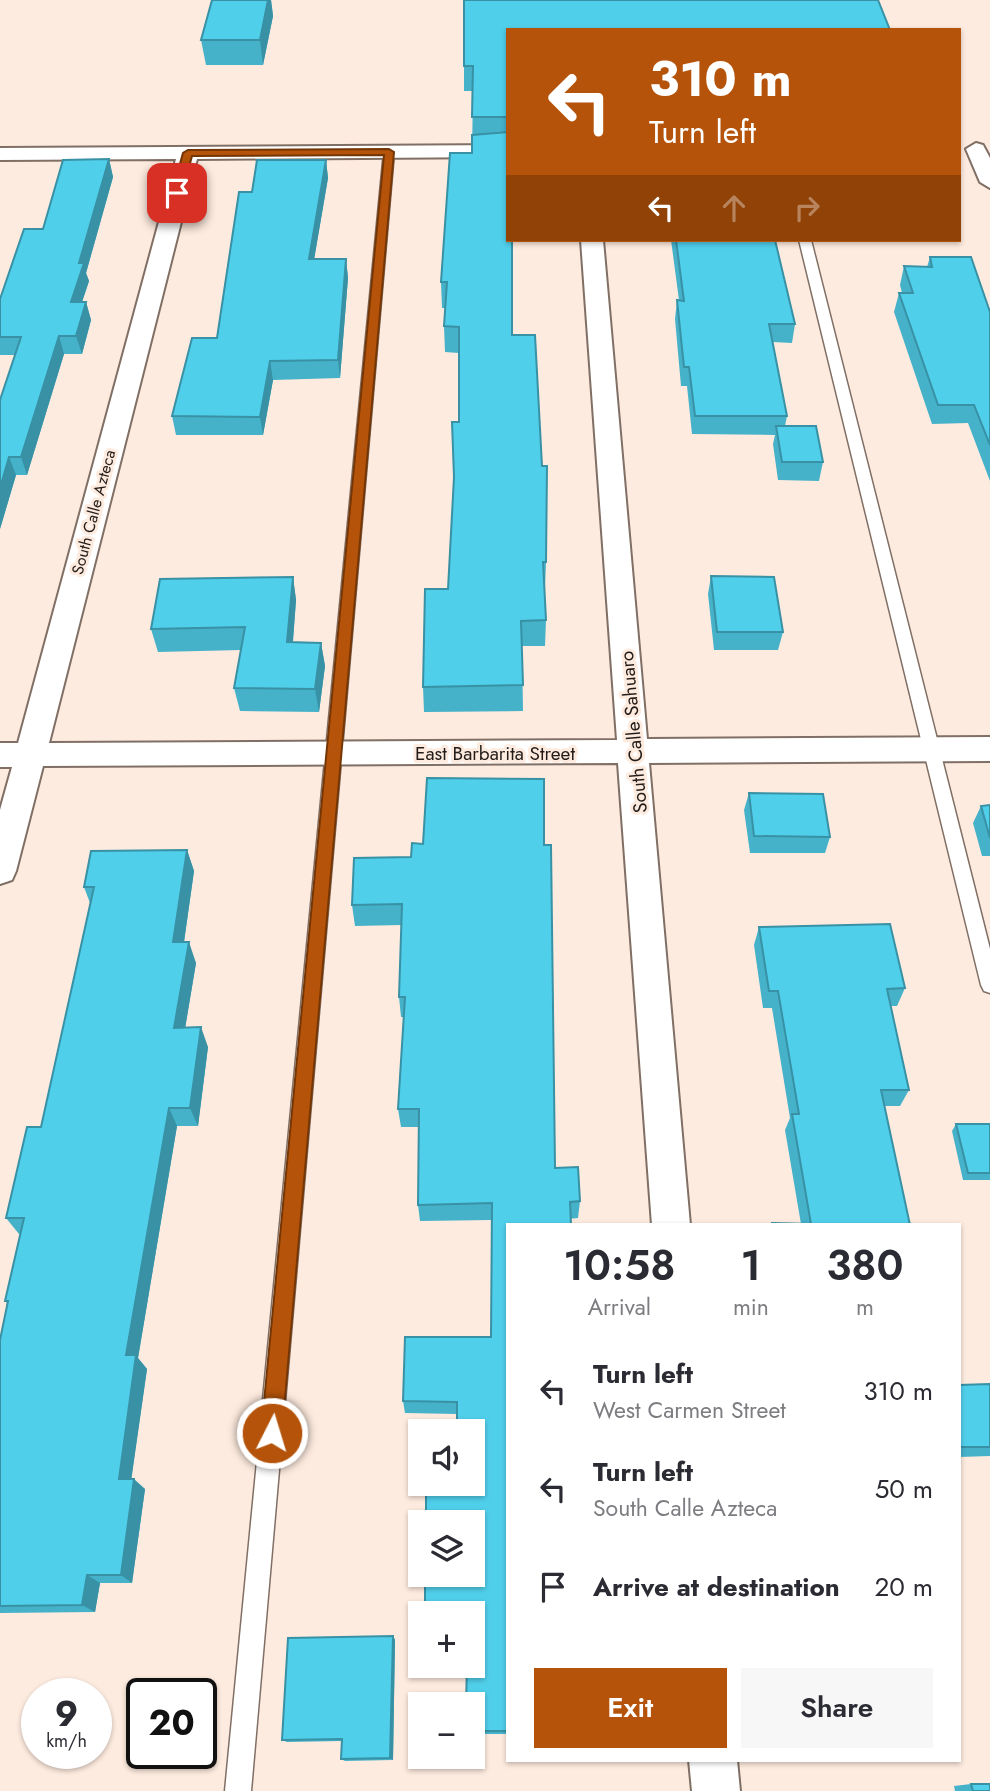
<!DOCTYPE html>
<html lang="en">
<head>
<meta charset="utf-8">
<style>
	body { margin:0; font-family:Jost,sans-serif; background:#f7f7f7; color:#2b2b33; height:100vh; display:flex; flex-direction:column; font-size:26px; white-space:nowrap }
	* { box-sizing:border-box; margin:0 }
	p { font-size:23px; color:#7c7c81 }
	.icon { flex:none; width:38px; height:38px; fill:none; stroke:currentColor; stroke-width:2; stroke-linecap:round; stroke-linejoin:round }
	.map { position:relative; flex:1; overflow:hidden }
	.side { position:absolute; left:506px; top:1223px; width:455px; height:539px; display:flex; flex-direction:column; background:#fff; border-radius:0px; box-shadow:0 2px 5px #0004 }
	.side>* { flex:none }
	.hud { position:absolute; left:506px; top:28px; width:455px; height:214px; border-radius:0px; box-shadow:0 2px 5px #0004; background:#b45309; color:#fff; overflow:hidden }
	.fabs { position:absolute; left:408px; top:1419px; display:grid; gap:14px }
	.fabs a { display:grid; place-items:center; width:77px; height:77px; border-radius:0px; background:#fff; box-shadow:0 2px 5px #0004; font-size:35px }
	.speed { position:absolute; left:21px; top:1678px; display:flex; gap:14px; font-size:35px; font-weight:700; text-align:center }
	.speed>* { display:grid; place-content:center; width:91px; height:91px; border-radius:50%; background:#fff; box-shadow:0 2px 5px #0004; line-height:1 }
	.speed small { font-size:18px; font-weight:400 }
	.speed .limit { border:4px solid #111; border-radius:10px; background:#fff; color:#111 }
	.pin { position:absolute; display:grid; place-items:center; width:60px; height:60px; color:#fff; margin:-30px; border-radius:14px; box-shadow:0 4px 10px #0006 }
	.me { position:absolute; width:77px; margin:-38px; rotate:5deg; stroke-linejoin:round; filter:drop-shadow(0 0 5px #0008) }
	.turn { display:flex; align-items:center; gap:24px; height:147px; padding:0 28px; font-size:32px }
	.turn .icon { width:91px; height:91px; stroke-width:2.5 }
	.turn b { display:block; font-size:49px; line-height:60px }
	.lanes { display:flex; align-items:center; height:66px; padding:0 28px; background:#0003; justify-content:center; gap:35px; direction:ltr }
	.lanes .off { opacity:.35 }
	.eta { display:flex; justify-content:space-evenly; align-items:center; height:119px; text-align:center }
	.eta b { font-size:42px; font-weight:600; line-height:49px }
	.action { display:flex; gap:14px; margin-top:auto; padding:14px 28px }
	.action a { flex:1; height:80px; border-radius:0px; background:#b45309; color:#fff; font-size:28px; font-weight:600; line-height:80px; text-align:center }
	.action a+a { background:#f7f7f7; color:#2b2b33 }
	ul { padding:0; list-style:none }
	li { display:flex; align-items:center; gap:21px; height:98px; padding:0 28px }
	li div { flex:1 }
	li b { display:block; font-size:26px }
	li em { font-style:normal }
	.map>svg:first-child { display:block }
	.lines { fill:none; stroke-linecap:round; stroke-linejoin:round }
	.lane-casing { stroke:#806f65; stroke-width:3 }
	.street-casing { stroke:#806f65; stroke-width:4 }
	.lane { fill:#fff; fill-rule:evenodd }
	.street { fill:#fff; fill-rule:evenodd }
	.wall { fill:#45b2ca }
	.shaded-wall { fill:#3891a4 }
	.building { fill:#50cfeb; stroke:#3891a4; stroke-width:2 }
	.route { fill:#b45309; stroke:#753606; stroke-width:2 }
	.labels { text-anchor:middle; stroke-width:6; stroke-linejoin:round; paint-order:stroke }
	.far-street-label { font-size:16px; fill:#231c18; stroke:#feebdf }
	.street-label { font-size:19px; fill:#231c18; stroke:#feebdf }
</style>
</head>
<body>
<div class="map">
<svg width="990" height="1791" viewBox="0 0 990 1791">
	<rect width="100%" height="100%" fill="#feebdf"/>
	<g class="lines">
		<defs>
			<path id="lane" d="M389,149L394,152L251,1791H225L384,152Z
				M799,240H811L990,949V993L984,991L981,985Z"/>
			<path id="street" d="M976,143L983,145L990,158V188L980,182L966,149Z
				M508,145V157L197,159L49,743L617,740L581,240H603L647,739L990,737V761L649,763L690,1225H652L618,763L43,766L16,871L12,880L0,884V810L12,767H0V743H18L176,159L0,160V148Z
				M689,1760H737L740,1791H692Z"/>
		</defs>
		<!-- lane casing -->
		<use href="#lane" class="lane-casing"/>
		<!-- street casing -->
		<use href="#street" class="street-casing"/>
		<!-- lane -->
		<use href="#lane" class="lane"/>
		<!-- street -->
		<use href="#street" class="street"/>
	</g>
	<!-- wall -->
	<path class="wall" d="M212,0H271L273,16L263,65H206L201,40Z
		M508,30V240L512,335L546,562L545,588H544L546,620L545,646H522L523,711L424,712L423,687L448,589L459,422V353L445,352L444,326L445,308H442L441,282L472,153L473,91H464V66Z
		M109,159L113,177L86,273L89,281L82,302H86L91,320L82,354H64L27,475H16L0,529L15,355H0V299L43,229Z
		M326,160L328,178L314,259H346L348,278L340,378L273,380L263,435H176L172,416L217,338L252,192Z
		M671,240H775L795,324L792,343L773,342L787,416L785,426L823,462L819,481L778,480L773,444L775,435L692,434L687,386H681L675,319L677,300H679Z
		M930,257L990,312V481L968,423L932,424L894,312L899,293H902L900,285L904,266L927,267Z
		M711,576L783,632L778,650H714L708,594Z
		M293,577L296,600L293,642L321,643L325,666L319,712L240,711L234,688L241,650L158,652L151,629Z
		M749,793L830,837L825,853H750L744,810Z
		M990,805V856H982L973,823L981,806Z
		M544,845L555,1168L580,1201L578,1218L508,1225V1734H472V1704L467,1610L427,1611L425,1604L457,1493V1414L405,1413L403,1401L491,1337L492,1220L420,1221L418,1205V1127H401L398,1109L404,1017H401L399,997L402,925L355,926L352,905L411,857Z
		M187,850L194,871L184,942L196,963L185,1028L208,1047L198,1126H177L138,1358L147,1369L131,1479L145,1489L132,1583H100L95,1612L0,1613V1340L7,1303L5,1301L21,1234H19L6,1218L41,1127L90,903L84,887Z
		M759,927L905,988L897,1006H891L909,1090L900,1106H884L910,1225H771L772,1223L801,1224L785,1130L790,1118L772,1008H763L754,945Z
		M956,1124H990V1180H963L952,1131Z
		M990,1384V1456L959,1457V1385Z
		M393,1636L395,1640L393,1760L345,1761L341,1759L342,1741L287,1742L282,1740Z
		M971,1784L990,1791H955L954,1786Z"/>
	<!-- shaded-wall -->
	<path class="shaded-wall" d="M268,0H271L273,16L263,65L260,40Z
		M109,159L113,177L86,273L89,281L76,320L71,302L79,263Z
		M326,160L328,178L311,278L309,259Z
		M346,259L348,278L340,378L338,360Z
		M86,302L91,320L82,354L76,336Z
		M59,336L64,354L27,475L21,457Z
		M270,361L273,380L263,435L260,417Z
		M9,457L16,475L0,529V488Z
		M293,577L296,600L291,665L287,642Z
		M321,643L325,666L319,712L315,689Z
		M187,850L194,871L181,963L173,942Z
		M189,942L196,963L182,1047L174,1028Z
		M201,1027L208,1047L198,1126L190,1108Z
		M169,1108L177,1126L138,1358L147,1369L130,1489L119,1479L126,1355Z
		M134,1479L145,1489L132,1583L121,1575Z
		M87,1575L100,1583L95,1612L82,1605Z
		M393,1636L395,1640L393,1760L390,1758Z"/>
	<!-- building -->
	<path class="building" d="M212,0H268L260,40H201Z
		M464,0H878L890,30H508V117H472L473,66H464Z
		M508,132V240H512V335H535L542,466H547L546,562H543L546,620L521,621L523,685L423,687L425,589H448L454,477L452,422H459V327L444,326L447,282H441L450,153H472V135Z
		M109,159L79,263H84L71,302H86L76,336H59L21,457H9L0,488V400L21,337H0V299L24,229H43L63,160Z
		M257,160H326L309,259H346L338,360L270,361L260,417L172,416L192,338H217L239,192H252Z
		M676,240H775L795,324H769L787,416H695L689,367H684L677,300L684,301Z
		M930,257H971L990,312V445L974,405H938L899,293H913L904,266L932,267Z
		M776,426H816L823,462H782Z
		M711,576L774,577L783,632H717Z
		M293,577L287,642L321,643L315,689L234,688L245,627L151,629L160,579Z
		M427,778L544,779V845H551L555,1168L578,1167L580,1201L570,1202L571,1225H508V1731H472V1704H466L467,1666H472V1614H467V1603L425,1604V1575H472V1522H426V1493H457V1484H472V1432H457V1402L403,1401L405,1337H491L492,1203L418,1205L419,1109H398L405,997H399L402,904L352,905L354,858L411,857L412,843L423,844Z
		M749,793L823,794L830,837L754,836Z
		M990,805V838L981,806Z
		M187,850L173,942H189L174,1028L201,1027L190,1108H169L126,1355H136L119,1479H134L121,1575H87L82,1605L0,1606V1340L8,1301H5L24,1218H6L27,1127H41L94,887H84L91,851Z
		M890,924L905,988L887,989L909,1090H881L910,1225H772V1223L811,1224L792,1114H799L778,991H769L759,927Z
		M956,1124H990V1173H968Z
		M990,1384V1447H959V1385Z
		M393,1636L390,1758L341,1759L342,1739L282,1740L288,1638Z
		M971,1784H990V1791H973Z"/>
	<!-- route -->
	<path class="route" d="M389,149L394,152L282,1433L279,1440L272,1443L264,1440L261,1433L384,155L192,156L182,193L177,196L172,193L183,153L188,150Z"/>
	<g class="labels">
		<!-- far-street labels -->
		<g class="far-street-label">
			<text transform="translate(93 512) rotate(-75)" y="6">South Calle Azteca</text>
		</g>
		<!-- street labels -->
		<g class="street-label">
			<text transform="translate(633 732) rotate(-95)" y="7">South Calle Sahuaro</text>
			<text x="495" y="760">East Barbarita Street</text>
		</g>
	</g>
</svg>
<div class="fabs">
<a><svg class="icon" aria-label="sound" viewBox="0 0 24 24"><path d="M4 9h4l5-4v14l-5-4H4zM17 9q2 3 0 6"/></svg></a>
<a><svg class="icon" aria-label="layers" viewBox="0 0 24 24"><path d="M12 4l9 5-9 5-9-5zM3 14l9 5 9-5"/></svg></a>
<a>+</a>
<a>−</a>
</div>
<div class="speed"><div>9<small>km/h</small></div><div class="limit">20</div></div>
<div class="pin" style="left:177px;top:193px;background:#d93025"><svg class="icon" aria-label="arrive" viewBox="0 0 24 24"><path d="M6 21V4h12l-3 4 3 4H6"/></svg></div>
<svg class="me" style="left:272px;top:1433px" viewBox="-20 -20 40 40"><circle r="17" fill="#b45309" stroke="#fff" stroke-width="3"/><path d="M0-11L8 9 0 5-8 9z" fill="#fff"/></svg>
<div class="hud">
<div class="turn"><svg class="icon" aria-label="left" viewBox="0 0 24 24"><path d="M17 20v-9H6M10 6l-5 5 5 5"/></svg><div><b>310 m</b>Turn left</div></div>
<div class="lanes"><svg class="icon" aria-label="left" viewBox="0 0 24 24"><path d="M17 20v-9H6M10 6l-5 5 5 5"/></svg><svg class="icon off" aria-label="ahead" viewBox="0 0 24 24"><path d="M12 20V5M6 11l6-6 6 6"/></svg><svg class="icon off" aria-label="right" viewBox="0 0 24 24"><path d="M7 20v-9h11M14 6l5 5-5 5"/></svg></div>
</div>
<section class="side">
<div class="eta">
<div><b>10:58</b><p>Arrival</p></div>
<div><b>1</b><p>min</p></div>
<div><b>380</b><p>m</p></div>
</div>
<ul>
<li><svg class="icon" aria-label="left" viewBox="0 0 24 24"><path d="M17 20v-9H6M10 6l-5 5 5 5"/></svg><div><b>Turn left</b><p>West Carmen Street</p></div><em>310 m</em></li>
<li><svg class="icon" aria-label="left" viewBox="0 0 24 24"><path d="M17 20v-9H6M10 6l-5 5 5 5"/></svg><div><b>Turn left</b><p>South Calle Azteca</p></div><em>50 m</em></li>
<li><svg class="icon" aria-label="arrive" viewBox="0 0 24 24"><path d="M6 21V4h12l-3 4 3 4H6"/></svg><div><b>Arrive at destination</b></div><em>20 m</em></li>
</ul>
<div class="action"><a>Exit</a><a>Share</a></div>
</section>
</div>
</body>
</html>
